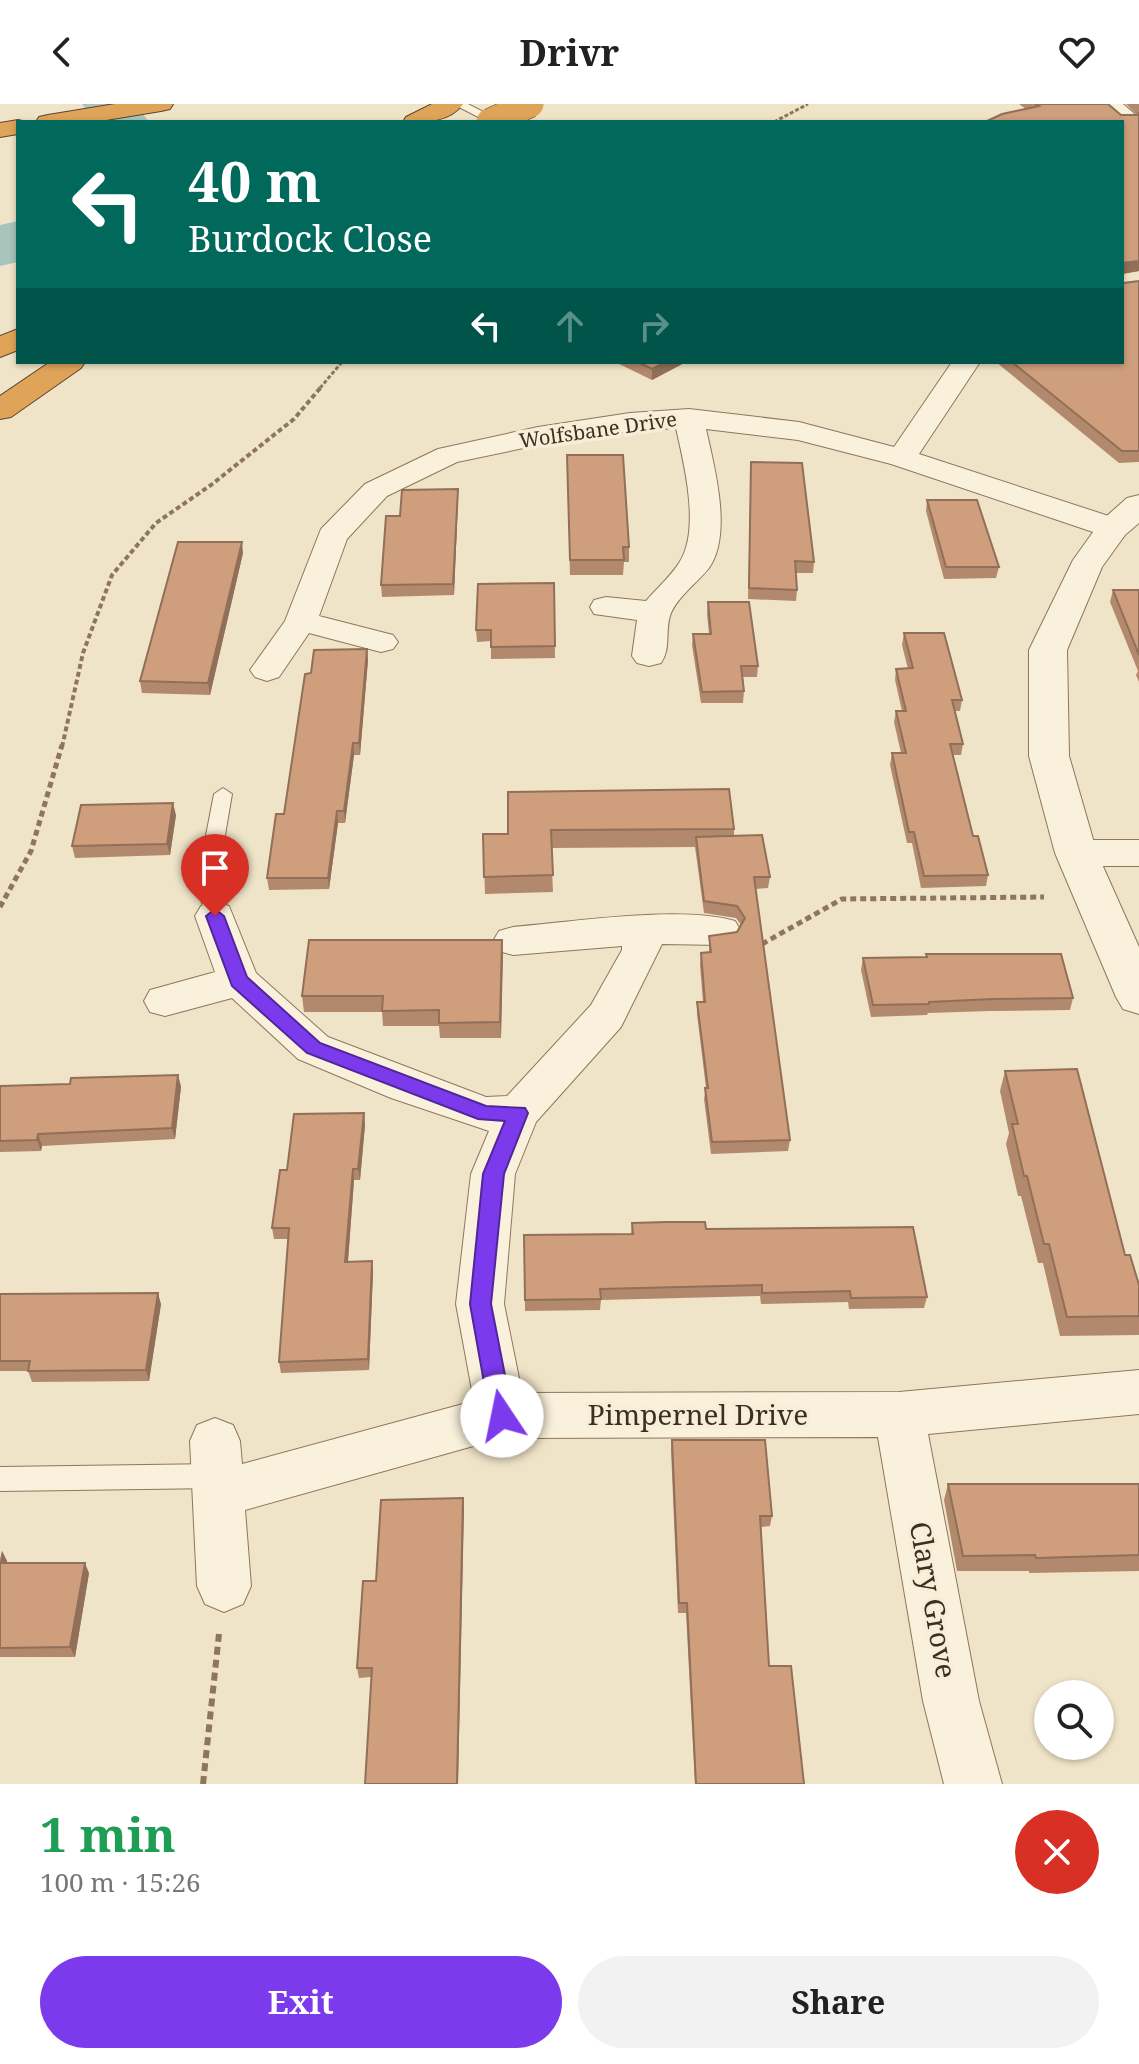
<!DOCTYPE html>
<html lang="en">
<head>
<meta charset="utf-8">
<style>
	body { margin:0; font-family:"Noto Serif",serif; background:#f2f2f2; color:#222; height:100vh; display:flex; flex-direction:column; font-size:30px; white-space:nowrap }
	* { box-sizing:border-box; margin:0 }
	p { font-size:26px; color:#767676 }
	.icon { flex:none; width:44px; height:44px; fill:none; stroke:currentColor; stroke-width:2; stroke-linecap:round; stroke-linejoin:round }
	.map { position:relative; height:1680px; overflow:hidden }
	.drawer { display:flex; flex-direction:column; background:#fff; flex:1 }
	.drawer>* { flex:none }
	.banner { position:absolute; left:16px; top:16px; width:1108px; height:244px; border-radius:0px; box-shadow:0 2px 6px #0004; background:#00695c; color:#fff; overflow:hidden }
	.tools { position:absolute; left:1034px; top:1576px; display:grid; gap:16px }
	.tools a { display:grid; place-items:center; width:80px; height:80px; border-radius:50%; background:#fff; box-shadow:0 2px 6px #0004; font-size:40px }
	.pin { position:absolute; display:grid; place-items:center; width:68px; height:68px; color:#fff; margin:-82px -34px; border-radius:50% 50% 50% 0; rotate:-45deg; box-shadow:0 0 8px #0007 }
	.pin .icon { rotate:45deg }
	.me { position:absolute; width:88px; margin:-44px; rotate:349deg; stroke-linejoin:round; filter:drop-shadow(0 0 6px #0008) }
	.turn { display:flex; align-items:center; gap:28px; height:168px; padding:0 40px; font-size:36px }
	.turn .icon { width:104px; height:104px; stroke-width:2.5 }
	.turn b { display:block; font-size:56px; line-height:68px }
	.lanes { display:flex; align-items:center; height:76px; padding:0 40px; background:#0003; justify-content:center; gap:40px; direction:ltr }
	.lanes .off { opacity:.35 }
	.round { display:grid; place-items:center; flex:none; width:84px; height:84px; border-radius:42px; background:#f2f2f2 }
	.headline { display:flex; align-items:center; justify-content:space-between; height:136px; padding:0 40px }
	h1 { font-size:48px; font-weight:700; line-height:60px; color:#1e9e55 }
	.primary-button { display:flex; gap:16px; margin-top:auto; padding:16px 40px }
	.primary-button a { flex:1; height:92px; border-radius:48px; background:#7c3aed; color:#fff; font-size:32px; font-weight:700; line-height:92px; text-align:center }
	.primary-button a+a { background:#f2f2f2; color:#222 }
	header { display:flex; justify-content:space-between; align-items:center; height:104px; padding:0 40px; background:#fff; font-size:36px; font-weight:700 }
	.map>svg:first-child { display:block }
	.lines { fill:none; stroke-linecap:round; stroke-linejoin:round }
	.river { fill:#a9c4bc; fill-rule:evenodd }
	.service-casing { stroke:#8d765c; stroke-width:2 }
	.minor-casing { stroke:#8d765c; stroke-width:2 }
	.tertiary-casing { stroke:#8d765c; stroke-width:2 }
	.motorway-casing { stroke:#5b4430; stroke-width:2 }
	.path-far3 { stroke:#8d765c; stroke-width:3; stroke-dasharray:4 2; stroke-linecap:butt }
	.path-far2 { stroke:#8d765c; stroke-width:4; stroke-dasharray:5 3; stroke-linecap:butt }
	.path-far1 { stroke:#8d765c; stroke-width:5; stroke-dasharray:6 4; stroke-linecap:butt }
	.path { stroke:#8d765c; stroke-width:6; stroke-dasharray:8 5; stroke-linecap:butt }
	.service { fill:#faf1dc; fill-rule:evenodd }
	.minor { fill:#faf1dc; fill-rule:evenodd }
	.tertiary { fill:#faf1dc; fill-rule:evenodd }
	.motorway { fill:#e0a458; fill-rule:evenodd }
	.motorway-bridge-casing { stroke:#5b4430; stroke-width:28; stroke-linecap:butt }
	.motorway-bridge { stroke:#e0a458; stroke-width:27 }
	.wall { fill:#b2896c }
	.shaded-wall { fill:#916f58 }
	.building { fill:#cf9f7d; stroke:#916f58; stroke-width:2 }
	.route { fill:#7c3aed; stroke:#51269a; stroke-width:2 }
	.labels { text-anchor:middle; stroke-width:7; stroke-linejoin:round; paint-order:stroke }
	.far-street-label { font-size:20px; fill:#3d2e20; stroke:#f7eed8 }
	.near-street-label { font-size:28px; fill:#3d2e20; stroke:#f7eed8 }
</style>
</head>
<body>
<header><svg class="icon" aria-label="back" viewBox="0 0 24 24"><path d="M15 5l-7 7 7 7"/></svg>Drivr<svg class="icon" aria-label="heart" viewBox="0 0 24 24"><path d="M12 20l-8-8c-3-5 5-10 8-4 3-6 11-1 8 4z"/></svg></header>
<div class="map">
<svg width="1139" height="1680" viewBox="0 0 1139 1680">
	<rect width="100%" height="100%" fill="#f0e4c8"/>
	<g class="lines">
		<!-- river -->
		<path class="river" d="M82,0H135L149,18H96Z
			M18,117V158L0,162V121Z"/>
		<defs>
			<path id="service" d="M453,0H468L503,18H488Z
				M223,684L232,690L217,778L225,812L215,819L205,812L197,778L214,690Z
				M217,1360L226,1364L230,1372L226,1380L217,1384L0,1387V1363Z"/>
			<path id="minor" d="M1098,0H1123L1138,13L1135,18H1119Z
				M952,258H980L919,350L1124,417L1129,424L1124,431L1113,433L1102,431L891,360L798,336L706,325C714,362 733,430 709,464C698,478 675,495 670,512C665,528 671,545 661,559L649,562L637,559L632,552L637,516L594,510L590,503L594,496L606,493L646,497C656,485 670,473 679,459C701,426 684,360 676,324L630,327L538,341L457,358L387,392L347,435L319,512L393,531L398,538L393,545L381,548L309,529L279,573L267,577L255,573L250,566L285,517L321,425L365,380L438,345L538,323L630,309L689,305L799,318L894,343Z
				M1076,736H1139V762H1076L1063,758L1057,749L1063,740Z
				M215,798L229,802L256,869L328,933L486,993L507,992L591,901L622,846V842L513,851L499,847L493,837L499,827L513,823C573,818 680,801 735,817L741,827L735,837L721,841L662,840L621,923L536,1018L515,1070L504,1200L522,1289L899,1288L1139,1266V1310L928,1330L979,1597L1002,1680H944L923,1597L878,1333L502,1334L245,1406L251,1482L243,1500L224,1508L205,1500L197,1482L190,1337L197,1321L215,1314L233,1321L240,1337L242,1360L474,1297L456,1200L471,1070L489,1027L391,994L298,955L232,894L165,912L150,908L144,897L150,886L215,868L195,812L201,802Z"/>
			<path id="tertiary" d="M1139,391V419L1125,431L1102,463L1067,546L1069,652L1097,749L1139,843V910L1123,905L1116,893L1055,749L1029,652V546L1073,456L1101,417L1127,394Z"/>
			<path id="motorway" d="M115,0H173L170,5L161,7L94,18H36L39,13L48,11Z
				M432,0H463C449,19 424,18 403,18L406,13Z
				M18,16L27,18H18V30L0,33V19Z
				M18,225V246L0,253V232Z
				M50,258H85L81,264L11,313L0,315V292Z"/>
		</defs>
		<!-- service casing -->
		<use href="#service" class="service-casing"/>
		<!-- minor casing -->
		<use href="#minor" class="minor-casing"/>
		<!-- tertiary casing -->
		<use href="#tertiary" class="tertiary-casing"/>
		<!-- motorway casing -->
		<use href="#motorway" class="motorway-casing"/>
		<!-- path-far3 -->
		<path class="path-far3" d="M774,18L808,0
			M320,284L342,258"/>
		<!-- path-far2 -->
		<path class="path-far2" d="M62,643L83,549L112,471L156,419L211,381L294,315L322,282"/>
		<!-- path-far1 -->
		<path class="path-far1" d="M0,803L31,747L62,641
			M762,840L842,795L1044,793"/>
		<!-- path -->
		<path class="path" d="M203,1680L219,1530"/>
		<!-- service -->
		<use href="#service" class="service"/>
		<!-- minor -->
		<use href="#minor" class="minor"/>
		<!-- tertiary -->
		<use href="#tertiary" class="tertiary"/>
		<!-- motorway -->
		<use href="#motorway" class="motorway"/>
		<defs>
			<path id="motorway-bridge" d="M490,18L530,0"/>
		</defs>
		<!-- motorway-bridge casing -->
		<use href="#motorway-bridge" class="motorway-bridge-casing"/>
		<!-- motorway-bridge -->
		<use href="#motorway-bridge" class="motorway-bridge"/>
	</g>
	<!-- wall -->
	<path class="wall" d="M1019,0H1108L1121,11H1137L1126,0H1139V167L1122,170L1123,179L1139,177V358L1119,359L996,258H1122L1026,5Z
		M615,258H686L652,276Z
		M567,351L629,443V458H624L623,471H570Z
		M751,358L814,458L813,469H796L797,486L796,497L748,495Z
		M458,396L454,491L382,493L381,481L400,412Z
		M927,396L999,463L996,474L944,475L926,407Z
		M243,449L210,591L142,589L140,577Z
		M554,479L555,554L491,555V537L477,538L476,526Z
		M1113,486H1139V578L1136,571L1138,567L1110,498Z
		M708,498L758,562L757,573H743L744,587L743,599H701L692,541L693,530H709L707,510Z
		M904,529L962,596L960,607H955L963,640L961,651H953L973,732L988,771L986,782L921,784L912,739H907L890,661L892,649H901L894,618L896,607H902L895,576L896,565H908L902,541Z
		M367,545L368,556L360,651H354L345,719H338L329,785L269,786L267,774L284,710L311,569Z
		M508,688L734,725V732L770,773L768,784L755,785L790,1036L788,1047L711,1050L704,995L706,984L697,910V898H703L700,861L701,849H709V832L737,828L741,821L736,814L704,809L695,743L551,744L553,788L485,790L483,730H508Z
		M176,711L170,751L75,754L72,742Z
		M502,836L501,934H440L439,922H383L382,908H304L302,892Z
		M926,850L1073,894L1070,906L990,907L928,909L927,911L871,913L861,866L863,854L926,853Z
		M1005,967L1125,1151L1139,1181V1231L1060,1232L1043,1159H1038L1021,1092H1018L1006,1040L1009,1029L1000,987Z
		M178,971L181,983L175,1035L42,1042L41,1047L0,1048V982L70,980Z
		M364,1009L365,1021L360,1076H354L348,1158L372,1157L373,1168L369,1266L281,1269L279,1258L288,1135H274L272,1124L287,1066Z
		M632,1119L706,1125L927,1193L924,1204L849,1205L848,1198L761,1200L760,1192L601,1196L600,1206L525,1207L524,1131L631,1130Z
		M0,1190L161,1200L149,1277L32,1278L28,1267H0Z
		M672,1336L772,1412L770,1422L761,1423L769,1562L804,1680H695L686,1509H678L671,1346Z
		M948,1380H1139V1467L1029,1469V1467H957L944,1396Z
		M464,1405L371,1573L359,1574L357,1564L376,1477Z
		M2,1447L7,1457L6,1459L89,1469L75,1553H0V1455Z"/>
	<!-- shaded-wall -->
	<path class="shaded-wall" d="M1139,157V167L1122,170V159Z
		M666,258H686L652,276V265Z
		M458,385V396L454,491L453,480Z
		M242,438L243,449L210,591L208,579Z
		M367,545L368,556L360,651L359,639Z
		M353,639L354,651L345,719L344,707Z
		M173,699L176,711L170,751L167,740Z
		M337,707L338,719L329,785L328,774Z
		M502,836L503,852L501,934L500,918Z
		M178,971L181,983L175,1035L172,1024Z
		M364,1009L365,1021L360,1076L358,1065Z
		M38,1030L42,1042L41,1047L37,1036Z
		M353,1065L354,1076L347,1169L345,1158Z
		M372,1157L373,1168L369,1266L368,1255Z
		M158,1189L161,1200L149,1277L146,1266Z
		M463,1394L464,1405L458,1680H457Z
		M2,1447L7,1457L4,1469L0,1461Z
		M85,1459L89,1469L75,1553L70,1543Z"/>
	<!-- building -->
	<path class="building" d="M1035,0H1108L1121,11H1137L1139,9V157L1122,159L1123,179L1139,177V347H1122L1012,258H1122V18H985L1002,10L1039,2Z
		M638,258H666L652,265Z
		M567,351H623L629,443H623L624,456H570Z
		M751,358L802,359L814,458L795,457L797,486L749,484Z
		M458,385L453,480L381,481L386,412H400L402,386Z
		M927,396H977L999,463H946Z
		M178,438H242L208,579L140,577Z
		M554,479L555,542L491,543V526H476L478,480Z
		M1113,486H1139V551Z
		M708,498H749L758,562H741L744,587L702,588L693,530H711Z
		M904,529H944L962,596H952L963,640H950L973,732H978L988,771L924,772L914,728H909L892,649H906L896,607H906L896,565L913,564Z
		M367,545L359,639H353L344,707H337L328,774H267L276,710H284L305,570L311,569L314,546Z
		M729,685L734,725L551,726L553,771L484,773L483,730H508V688Z
		M173,699L167,740L72,742L81,701Z
		M762,731L770,773H754L790,1036L712,1038L705,984H708L697,898H705L701,849L711,848L709,832L737,828L745,814L737,802L704,797L696,733Z
		M309,836H502L500,918L439,919V906L382,907L383,892H302Z
		M926,850H1061L1073,894L993,895L929,898V900L873,901L863,854L927,853Z
		M1077,965L1125,1151H1130L1139,1181V1212L1067,1213L1049,1140H1044L1027,1072H1024L1012,1020H1018L1005,967Z
		M178,971L172,1024L38,1030L37,1036L0,1037V982L70,980L71,974Z
		M364,1009L358,1065H353L345,1158L372,1157L368,1255L279,1258L289,1124H272L280,1066H287L294,1010Z
		M667,1118H705L706,1125L913,1123L927,1193L851,1194L850,1187L762,1189V1181L600,1185L601,1195L525,1196L524,1131L633,1130L632,1119Z
		M158,1189L146,1266L28,1267L30,1257H0V1190Z
		M672,1336H765L772,1412H760L769,1562H791L804,1680H696L687,1499H679Z
		M948,1380H1139V1451L1036,1454L1035,1451L963,1452Z
		M463,1394L457,1680H365L372,1564H357L363,1477H376L381,1396Z
		M0,1459H85L70,1543L0,1544Z"/>
	<!-- route -->
	<path class="route" d="M215,805L224,812L247,873L320,939L486,1002L525,1004L528,1009L504,1070L491,1200L513,1312L510,1319L502,1322L494,1319L490,1312L470,1200L483,1070L505,1017L478,1015L307,949L232,882L206,812Z"/>
	<g class="labels">
		<!-- far-street labels -->
		<g class="far-street-label">
			<text transform="translate(598 326) rotate(-8)" y="7">Wolfsbane Drive</text>
		</g>
		<!-- near-street labels -->
		<g class="near-street-label">
			<text x="698" y="1321">Pimpernel Drive</text>
			<text transform="translate(933 1496) rotate(80)" y="10">Clary Grove</text>
		</g>
	</g>
</svg>
<div class="tools">
<a><svg class="icon" aria-label="search" viewBox="0 0 24 24"><circle cx="10" cy="10" r="6"/><path d="M15 15l6 6"/></svg></a>
</div>
<div class="pin" style="left:215px;top:812px;background:#d93025"><svg class="icon" aria-label="arrive" viewBox="0 0 24 24"><path d="M6 21V4h12l-3 4 3 4H6"/></svg></div>
<svg class="me" style="left:502px;top:1312px" viewBox="-20 -20 40 40"><circle r="19" fill="#fff"/><path d="M0-13L10 11 0 6-10 11z" fill="#7c3aed"/></svg>
<div class="banner">
<div class="turn"><svg class="icon" aria-label="left" viewBox="0 0 24 24"><path d="M17 20v-9H6M10 6l-5 5 5 5"/></svg><div><b>40 m</b>Burdock Close</div></div>
<div class="lanes"><svg class="icon" aria-label="left" viewBox="0 0 24 24"><path d="M17 20v-9H6M10 6l-5 5 5 5"/></svg><svg class="icon off" aria-label="ahead" viewBox="0 0 24 24"><path d="M12 20V5M6 11l6-6 6 6"/></svg><svg class="icon off" aria-label="right" viewBox="0 0 24 24"><path d="M7 20v-9h11M14 6l5 5-5 5"/></svg></div>
</div>
</div>
<section class="drawer">
<div class="headline"><div><h1>1 min</h1><p>100 m · 15:26</p></div><a class="round" style="background:#d93025;color:#fff"><svg class="icon" aria-label="close" viewBox="0 0 24 24"><path d="M6 6l12 12M18 6L6 18"/></svg></a></div>
<div class="primary-button"><a>Exit</a><a>Share</a></div>
</section>
</body>
</html>
